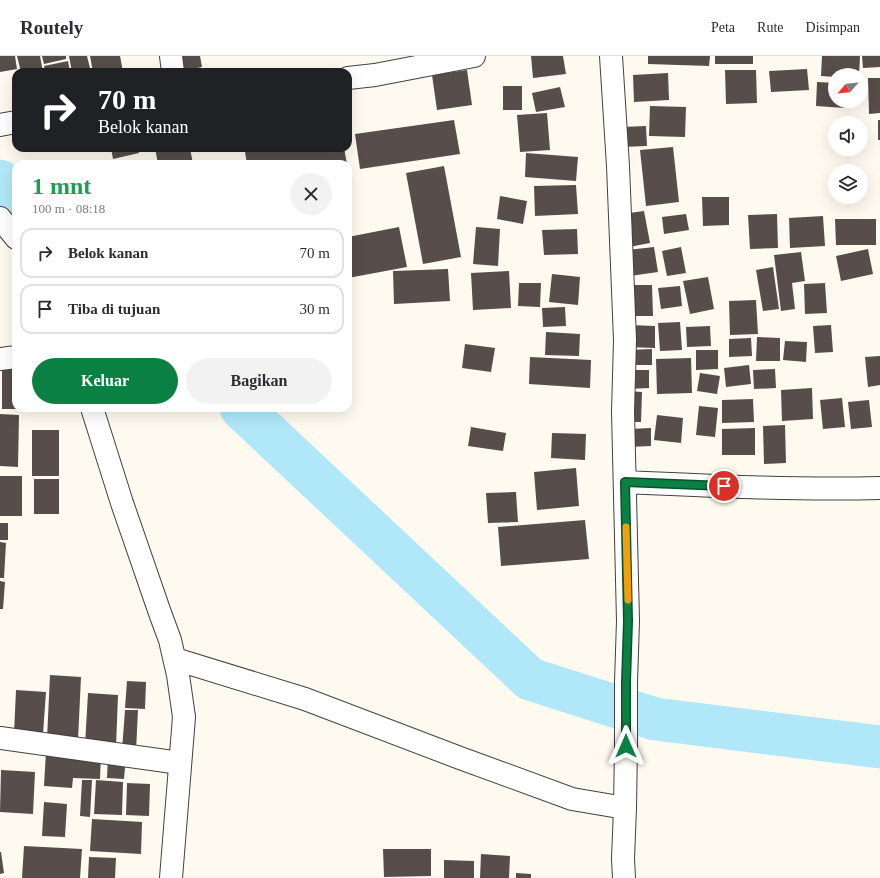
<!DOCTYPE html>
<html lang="id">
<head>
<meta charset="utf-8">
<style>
	body { margin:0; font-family:Georgia,serif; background:#f2f2f3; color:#2b2b33; height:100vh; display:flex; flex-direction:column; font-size:15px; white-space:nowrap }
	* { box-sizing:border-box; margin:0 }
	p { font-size:13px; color:#7c7c81 }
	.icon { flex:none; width:22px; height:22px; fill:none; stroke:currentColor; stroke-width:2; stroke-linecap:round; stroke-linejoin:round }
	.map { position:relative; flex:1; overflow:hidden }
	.details { position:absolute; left:12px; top:104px; width:340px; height:252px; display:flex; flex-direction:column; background:#fff; border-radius:12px; box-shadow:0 4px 16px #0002 }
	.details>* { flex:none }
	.hud { position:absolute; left:12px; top:12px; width:340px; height:84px; border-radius:12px; box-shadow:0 4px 16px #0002; background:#202124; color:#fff; overflow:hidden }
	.needle { width:26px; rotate:243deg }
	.tools { position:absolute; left:828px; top:12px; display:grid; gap:8px }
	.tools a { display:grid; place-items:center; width:40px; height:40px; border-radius:50%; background:#fff; box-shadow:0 4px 16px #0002; font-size:20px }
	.pin { position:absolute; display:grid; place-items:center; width:34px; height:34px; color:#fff; margin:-17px; border:2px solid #fff; border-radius:50%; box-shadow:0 1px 4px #0007 }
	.me { position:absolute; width:44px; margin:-22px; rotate:0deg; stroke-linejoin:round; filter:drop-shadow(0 0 3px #0008) }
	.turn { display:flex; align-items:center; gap:14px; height:84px; padding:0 20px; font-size:18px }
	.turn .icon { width:52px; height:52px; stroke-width:2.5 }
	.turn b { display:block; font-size:28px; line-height:34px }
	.round { display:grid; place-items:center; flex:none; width:42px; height:42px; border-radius:21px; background:#f2f2f3 }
	.head { display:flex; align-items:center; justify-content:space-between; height:68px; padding:0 20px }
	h1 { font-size:24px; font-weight:600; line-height:30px; color:#1e9e55 }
	.action { display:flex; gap:8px; margin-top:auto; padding:8px 20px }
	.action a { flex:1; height:46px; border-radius:24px; background:#0b8043; color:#fff; font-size:16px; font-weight:600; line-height:46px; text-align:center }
	.action a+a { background:#f2f2f3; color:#2b2b33 }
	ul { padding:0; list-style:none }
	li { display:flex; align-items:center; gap:12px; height:50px; margin:0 8px 6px; padding:0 12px; border:2px solid #e1e1e2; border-radius:12px }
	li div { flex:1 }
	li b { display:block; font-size:15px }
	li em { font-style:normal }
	header { display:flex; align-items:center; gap:24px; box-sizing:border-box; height:56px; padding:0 20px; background:#fff; border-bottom:1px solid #e1e1e2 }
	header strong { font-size:19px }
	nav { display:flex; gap:22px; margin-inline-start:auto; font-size:14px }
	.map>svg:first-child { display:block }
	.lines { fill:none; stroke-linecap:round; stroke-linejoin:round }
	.river { stroke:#b1e8f9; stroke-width:43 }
	.building { fill:#574d4a }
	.minor-casing { stroke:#414141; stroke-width:24 }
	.minor { stroke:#fff; stroke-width:22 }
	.route-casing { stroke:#07532c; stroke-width:10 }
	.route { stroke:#0b8043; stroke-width:7 }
	.slow { stroke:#f59e0b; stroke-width:7 }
</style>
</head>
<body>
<header>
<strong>Routely</strong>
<nav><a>Peta</a><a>Rute</a><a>Disimpan</a></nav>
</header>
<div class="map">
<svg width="880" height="822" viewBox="0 0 880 822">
	<rect width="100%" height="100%" fill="#fffaef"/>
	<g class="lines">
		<!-- river -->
		<path class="river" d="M0,125L16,141
			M241,352L530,623L655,663L880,691"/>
	</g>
	<!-- building -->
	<path class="building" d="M0,0H15L17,13L0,16Z
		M17,0H40L43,16H21Z
		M42,0H66V3L44,8Z
		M69,0H87L91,16H72Z
		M90,0H120L123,16H93Z
		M176,0H200L202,11L179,16Z
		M531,0H563L566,18L533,22Z
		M648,0H710L709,10L648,8Z
		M715,0H753V8H715Z
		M822,0H860L859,19H835V21L821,20Z
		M862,0H880V11L863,12Z
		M68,5L70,16H45L44,10Z
		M807,13L809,34L771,36L769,15Z
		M467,14L472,49L437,54L432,19Z
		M725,14H756L757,47L726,48Z
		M668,17L669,44L634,46L633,19Z
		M868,22H880V57L869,58Z
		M817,26L835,27V45H845V52L816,50Z
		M503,30H522V54H503Z
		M560,31L565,51L536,56L532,37Z
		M650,50L686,51L685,81L649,80Z
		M547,57L550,94L520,96L517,59Z
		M454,64L460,98L360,113L355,78Z
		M878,64H880V84H878Z
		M646,70L647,90L621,91V71Z
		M673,91L679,146L646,150L640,94Z
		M111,92H137L139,97L113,103Z
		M155,92H190L193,108H158Z
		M263,92H344L347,108H247L245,96Z
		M526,97L578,101L576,125L525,121Z
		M444,110L461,201L423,208L406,117Z
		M576,129L578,158L535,160L534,130Z
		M500,140L527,145L523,168L497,163Z
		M702,141H729V169L703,170Z
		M644,155L650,187L629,191L622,158Z
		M686,158L689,174L664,178L662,161Z
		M777,158L778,192L750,193L748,159Z
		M823,160L825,190L790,192L789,162Z
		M835,163H876V189H836Z
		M399,171L407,211L348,222V181Z
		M476,171L500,173L498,210L473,208Z
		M577,173L578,198L544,199L542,174Z
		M654,191L658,216L630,220L627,194Z
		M681,191L686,217L667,220L662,195Z
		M868,193L873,218L841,225L836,200Z
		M801,196L805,225L792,227L795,253L781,255L774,199Z
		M773,211L779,253L763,255L756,214Z
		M448,213L450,245L394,248L393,215Z
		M509,215L511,252L473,254L471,217Z
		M552,218L580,221L578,249L549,246Z
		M708,221L714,253L690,258L683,225Z
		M519,227H541L540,251L518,250Z
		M825,227L827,257L805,258L804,228Z
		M625,229H652L653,260H625Z
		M680,230L682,250L661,253L658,232Z
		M756,244L758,278L730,279L729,245Z
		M565,251L566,270L543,271L542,252Z
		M680,266L682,294L660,295L658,267Z
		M628,269L655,270V292L627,291Z
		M831,269L833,296L815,297L813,270Z
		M710,270L711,290L687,291L686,271Z
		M546,276L580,278L579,300L545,299Z
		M757,281L780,282V305H756Z
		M751,282L752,300L729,301V283Z
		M785,285L807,286L806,306L783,304Z
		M465,288L495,292L491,316L462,312Z
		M652,293V309H629V294Z
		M696,294H718V313L696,314Z
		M880,300V329L868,331L865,301Z
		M530,301L591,304L590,332L529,328Z
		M691,302L692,337L657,338L656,303Z
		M749,309L751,328L726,331L724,312Z
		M16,310V353H2V311Z
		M775,313L776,332L754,333L753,314Z
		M625,314H649V332L626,333Z
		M700,317L720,320L717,338L697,335Z
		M812,332L813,363L782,365L781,334Z
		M627,335L642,336L641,366H626Z
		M842,342L845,371L823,373L820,344Z
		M753,343L754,366L722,367V344Z
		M869,344L872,371L851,373L848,346Z
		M699,350L718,352L715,381L696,379Z
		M0,358L19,359L18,411L0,410Z
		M657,359L683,362L681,387L654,384Z
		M785,369L786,407L764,408L763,370Z
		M471,371L506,377L503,395L468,390Z
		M651,372V390L628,391V373Z
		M755,372V399H722V373Z
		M32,374H59V420H32Z
		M552,377L586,378L585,404L551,402Z
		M576,412L579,450L537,454L534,416Z
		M0,420H22V460H0Z
		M34,423H59V458H34Z
		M516,436L518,466L488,467L486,437Z
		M585,464L589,503L501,510L498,471Z
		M0,467H8V484H0Z
		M0,486L6,487L4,522H0Z
		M0,525L5,526L3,553H0Z
		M50,619L81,621L78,684L47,683Z
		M127,625L146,626L145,653L125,652Z
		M16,634L46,636L43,678L14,677Z
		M88,637L118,639L116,691L85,689Z
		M125,654H138L136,695L122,694Z
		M46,695L101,699L100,723L73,722L72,732L44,730Z
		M108,700L126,701L124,723L107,722Z
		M1,714L35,716L33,758L0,756Z
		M82,724H92L90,761L80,760Z
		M96,724L123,726L122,759L94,758Z
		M127,727L150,728L149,760L126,759Z
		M44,746L67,748L65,781L42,780Z
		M92,763L142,766L141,798L90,795Z
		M24,790L82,793L80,822H22Z
		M383,793H431V820L384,821Z
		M0,796H1L4,817L0,818Z
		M481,798L510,800L509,822H480Z
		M89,801L116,802L115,822H88Z
		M444,804L474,805V822H444Z
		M516,817L531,818V822H516Z"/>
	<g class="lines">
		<defs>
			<path id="minor" d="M171,0L173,16
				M611,0L618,110L625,284L623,356L628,565L626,626V690L625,752L623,803L624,822
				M348,22L375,19L474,0
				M0,69L16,66
				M0,162L16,182
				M0,303L16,301
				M92,352L122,447L160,557L170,584L178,619L184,661L171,822
				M625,426C710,430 795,434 880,432
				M175,603L305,643L460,702L572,743L625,752
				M0,682L180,707"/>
		</defs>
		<!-- minor casing -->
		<use href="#minor" class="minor-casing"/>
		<!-- minor -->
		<use href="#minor" class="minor"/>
	</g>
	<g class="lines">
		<defs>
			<path id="route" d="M626,690V626L628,565L625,426L724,430"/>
		</defs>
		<!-- route casing -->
		<use href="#route" class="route-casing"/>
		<!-- route -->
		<use href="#route" class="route"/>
		<!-- slow -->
		<path class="slow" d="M626,471L628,544"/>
	</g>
</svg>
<div class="tools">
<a><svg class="needle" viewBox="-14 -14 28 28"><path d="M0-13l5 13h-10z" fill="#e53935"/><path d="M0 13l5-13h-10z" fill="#7c7c81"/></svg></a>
<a><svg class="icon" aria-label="sound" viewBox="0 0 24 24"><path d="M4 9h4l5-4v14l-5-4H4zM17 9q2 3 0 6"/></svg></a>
<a><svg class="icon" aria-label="layers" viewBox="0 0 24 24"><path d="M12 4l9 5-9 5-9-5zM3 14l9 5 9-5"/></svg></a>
</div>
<div class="pin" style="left:724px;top:430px;background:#d93025"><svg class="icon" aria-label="arrive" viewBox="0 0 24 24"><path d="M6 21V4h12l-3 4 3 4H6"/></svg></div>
<svg class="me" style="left:626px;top:690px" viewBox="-20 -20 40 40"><path d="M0-17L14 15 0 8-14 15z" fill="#0b8043" stroke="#fff" stroke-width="4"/></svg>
<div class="hud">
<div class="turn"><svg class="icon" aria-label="right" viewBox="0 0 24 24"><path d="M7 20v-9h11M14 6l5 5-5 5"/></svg><div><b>70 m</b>Belok kanan</div></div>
</div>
<section class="details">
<div class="head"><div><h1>1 mnt</h1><p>100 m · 08:18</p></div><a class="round"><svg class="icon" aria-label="close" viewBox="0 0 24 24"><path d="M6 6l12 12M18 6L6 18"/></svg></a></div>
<ul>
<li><svg class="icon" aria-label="right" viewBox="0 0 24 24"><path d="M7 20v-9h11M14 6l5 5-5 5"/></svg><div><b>Belok kanan</b></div><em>70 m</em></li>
<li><svg class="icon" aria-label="arrive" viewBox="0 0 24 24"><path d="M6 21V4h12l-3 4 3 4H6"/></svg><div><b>Tiba di tujuan</b></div><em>30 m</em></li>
</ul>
<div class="action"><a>Keluar</a><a>Bagikan</a></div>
</section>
</div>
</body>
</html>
